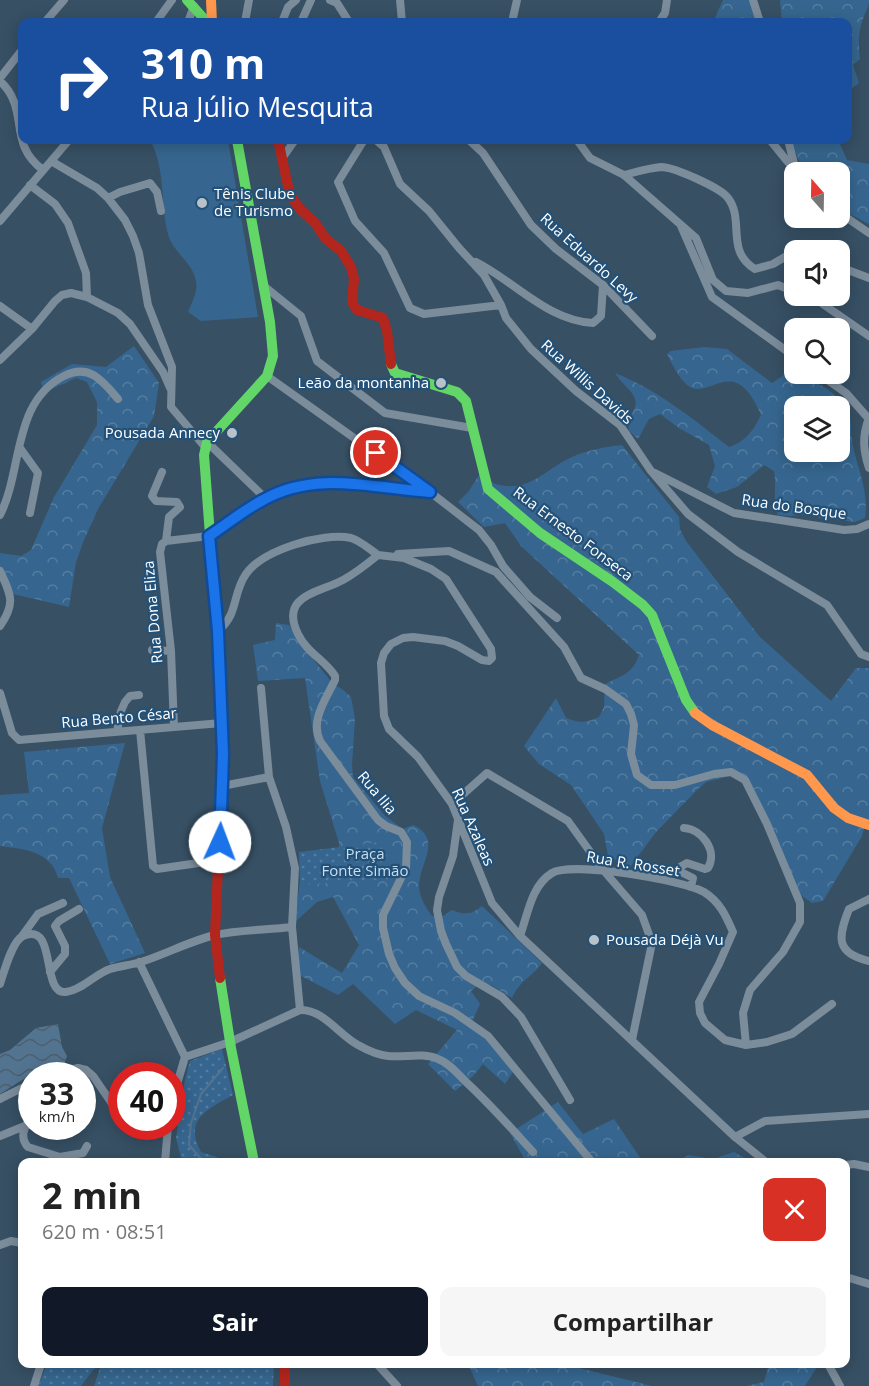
<!DOCTYPE html>
<html lang="pt">
<head>
<meta charset="utf-8">
<style>
	body { margin:0; font-family:"Open Sans",sans-serif; background:#f6f6f6; color:#222; height:100vh; display:flex; flex-direction:column; font-size:22px; white-space:nowrap }
	* { box-sizing:border-box; margin:0 }
	p { font-size:20px; color:#767676 }
	.icon { flex:none; width:33px; height:33px; fill:none; stroke:currentColor; stroke-width:2; stroke-linecap:round; stroke-linejoin:round }
	.map { position:relative; flex:1; overflow:hidden }
	.details { position:absolute; left:18px; top:1158px; width:832px; height:210px; display:flex; flex-direction:column; background:#fff; border-radius:12px; box-shadow:0 3px 15px #0003 }
	.details>* { flex:none }
	.banner { position:absolute; left:18px; top:18px; width:834px; height:126px; border-radius:12px; box-shadow:0 3px 15px #0003; background:#1a4fa0; color:#fff; overflow:hidden }
	.needle { width:39px; rotate:340deg }
	.controls { position:absolute; left:784px; top:162px; display:grid; gap:12px }
	.controls a { display:grid; place-items:center; width:66px; height:66px; border-radius:12px; background:#fff; box-shadow:0 3px 15px #0003; font-size:30px }
	.speed { position:absolute; left:18px; top:1062px; display:flex; gap:12px; font-size:30px; font-weight:700; text-align:center }
	.speed>* { display:grid; place-content:center; width:78px; height:78px; border-radius:50%; background:#fff; box-shadow:0 3px 15px #0003; line-height:1 }
	.speed small { font-size:15px; font-weight:400 }
	.speed .limit { border:9px solid #d22; background:#fff; color:#111 }
	.pin { position:absolute; display:grid; place-items:center; width:51px; height:51px; color:#fff; margin:-26px; border:3px solid #fff; border-radius:50%; box-shadow:0 2px 6px #0007 }
	.me { position:absolute; width:66px; margin:-33px; rotate:2deg; stroke-linejoin:round; filter:drop-shadow(0 0 4px #0008) }
	.turn { display:flex; align-items:center; gap:21px; height:126px; padding:0 24px; font-size:27px }
	.turn .icon { width:78px; height:78px; stroke-width:2.5 }
	.turn b { display:block; font-size:42px; line-height:51px }
	.round { display:grid; place-items:center; flex:none; width:63px; height:63px; border-radius:12px; background:#f6f6f6 }
	.overview { display:flex; align-items:center; justify-content:space-between; height:102px; padding:0 24px }
	h1 { font-size:36px; font-weight:700; line-height:45px }
	.button { display:flex; gap:12px; margin-top:auto; padding:12px 24px }
	.button a { flex:1; height:69px; border-radius:12px; background:#111827; color:#fff; font-size:24px; font-weight:700; line-height:69px; text-align:center }
	.button a+a { background:#f6f6f6; color:#222 }
	.map>svg:first-child { display:block }
	.grass { fill:#36668f }
	.forest { fill:url(#forest-crowns); fill-rule:evenodd }
	.park { fill:url(#park-dots) }
	.water { fill:url(#water-waves) }
	.lines { fill:none; stroke-linecap:round; stroke-linejoin:round }
	.stream { stroke:#537491; stroke-width:2 }
	.street { stroke:#7b8c9b; stroke-width:8 }
	.fast { stroke:#63d668; stroke-width:10 }
	.slow { stroke:#ff974d; stroke-width:10 }
	.jam { stroke:#b3261e; stroke-width:10 }
	.route-casing { stroke:#114b97; stroke-width:15 }
	.route { stroke:#1a73e8; stroke-width:10 }
	.poi-dot { fill:#b9c2c9; stroke:#235178; stroke-width:2 }
	.labels { text-anchor:middle; stroke-width:4.5; stroke-linejoin:round; paint-order:stroke }
	.poi-label { font-size:15px; fill:#fff; stroke:#235178; text-anchor:start }
	.street-label { font-size:15px; fill:#fff; stroke:#235178 }
	.park-label { font-size:15px; fill:#c7dff3; stroke:#235178 }
</style>
</head>
<body>
<div class="map">
<svg width="869" height="1386" viewBox="0 0 869 1386">
	<defs>
		<pattern id="forest-crowns" width="20" height="18" patternUnits="userSpaceOnUse" patternTransform="scale(1.5)"><rect width="20" height="18" fill="#36668f"/><path d="M2 6a3 3 0 1 1 6 0M12 15a3 3 0 1 1 6 0" fill="none" stroke="#547da0"/></pattern>
		<pattern id="park-dots" width="8" height="8" patternUnits="userSpaceOnUse" patternTransform="scale(1.5)"><rect width="8" height="8" fill="#36668f"/><path d="M2 2h.1M6 6h.1" fill="none" stroke="#547da0" stroke-width="1.8" stroke-linecap="round"/></pattern>
		<pattern id="water-waves" width="16" height="10" patternUnits="userSpaceOnUse" patternTransform="scale(1.5)"><rect width="16" height="10" fill="#537491"/><path d="M0 5q4-4 8 0t8 0" fill="none" stroke="#4f5e6b"/></pattern>
	</defs>
	<rect width="100%" height="100%" fill="#375064"/>
	<!-- grass -->
	<path class="grass" d="M150,140H228L258,317L201,321L188,312C192,302 198,292 196,281C192,261 173,253 168,234C160,203 166,169 150,140Z"/>
	<!-- forest -->
	<path class="forest" d="M723,0H749L757,22H713Z
		M780,0H869C869,8 865,12 863,19C858,32 858,46 860,59L853,65L859,83L848,91V22H782Z
		M790,140H838L847,160L869,164V224L840,209V172H804Z
		M134,346L159,383L154,416L98,509L84,540L76,562L69,607L13,594L0,566V553L21,556L31,550L54,497L97,425V402L87,382L76,378L45,392L41,382L72,364L106,367Z
		M704,347L727,349L772,383L790,371C810,379 835,389 847,409C853,420 850,430 852,441C857,469 869,489 865,518L855,522L820,518L812,514L789,516L778,515C772,500 777,486 774,471L764,465L737,487L716,494L707,487L715,466L709,445L679,428L660,414L649,419L638,439L629,431C629,428 628,425 629,422C630,414 638,408 635,399C633,391 620,382 615,373C658,390 693,419 729,447C745,442 754,430 761,415C734,350 709,403 687,385C678,377 672,364 667,354L671,351ZM795,406H840V452H795Z
		M622,445L679,517L680,529L686,541L759,636L831,701L856,668H869V825H865L862,836L823,901L812,903L802,896L796,887L738,774L706,782L697,790L656,832L630,867L608,856L604,834L571,785L539,764L524,746L556,698L566,718C579,723 587,723 599,717L604,707L605,684C621,676 633,674 639,655L521,546L505,523L484,527L458,502L469,491L479,475C485,478 493,484 500,485C530,492 547,468 572,457C588,450 604,447 622,445Z
		M276,623L289,625L305,649L333,684L342,689L351,697L355,719L352,765L353,777L385,816L403,829L413,825C443,839 420,862 419,885C419,896 425,907 432,916H443L452,910C464,915 471,915 482,906L542,963C532,977 520,980 512,998L491,985L480,984L471,991L480,1004L472,1022L513,1072L505,1084L483,1064L473,1076L455,1091L428,1064L457,1030L416,1010L395,1024L353,984L338,995L297,974L299,947L342,973L359,945L333,897L317,902L295,922L300,880L339,871V843L320,781L305,678L258,681L253,645L275,640Z
		M125,743L102,828L110,877L145,953L110,964L69,878H58C51,851 24,849 0,846V795L29,793L24,752Z
		M558,1102L583,1134L614,1119L643,1162H483L525,1160L510,1133Z
		M734,1152L752,1162H674L689,1155L713,1159Z
		M468,1364H563L652,1386H478Z
		M769,1364H813L817,1367L805,1386H746L764,1382Z"/>
	<!-- park -->
	<path class="park" d="M381,842L388,858V879L300,885L299,852Z
		M222,1049L233,1095C208,1109 183,1119 201,1152L217,1157L222,1162H182L176,1138L185,1080L190,1061Z
		M47,1364H101L93,1370L81,1386H38Z
		M108,1364H274L273,1386H94L100,1368Z"/>
	<!-- water -->
	<path class="water" d="M58,1024L62,1047L67,1056L64,1065L30,1075L0,1094V1054L10,1050L36,1028Z"/>
	<g class="lines">
		<!-- stream -->
		<path class="stream" d="M204,1162L189,1145L191,1123L201,1094L223,1068"/>
		<!-- street -->
		<path class="street" d="M330,0L337,3L349,22
			M400,0L402,22
			M753,0L760,22
			M45,22L64,0
			M156,22L172,0
			M188,22L194,6
			M245,22L249,0
			M282,22L288,7L296,0
			M301,22L311,0
			M512,22L517,0
			M659,22L665,13L667,0
			M0,78L22,50
			M0,81C31,110 6,142 43,170
			M364,140L338,182L355,221L384,253L410,308L424,314L501,305
			M376,140L384,147L400,184L429,211L459,248L484,275L501,305L506,318L531,349L576,391L620,425L651,471L688,514L738,552L827,605L861,654L869,657
			M469,140L483,153L531,225L556,249L603,285L652,336
			M577,140L590,158L624,175L696,238L713,280L726,291L748,293L778,285L795,292
			M770,140L796,172
			M788,140L796,171
			M283,157L295,140
			M51,161L97,188L108,198L125,220L133,236L139,253L148,305L172,367L171,407L205,447
			M624,175C636,172 649,168 661,167C674,167 721,188 728,198C745,220 725,251 755,269L773,264L795,251
			M30,185L55,204L68,223L86,273L87,297
			M108,198L120,192L150,183L157,192L161,211
			M840,213L869,233
			M0,221L69,140
			M681,226L712,297L795,357
			M476,262C514,281 548,321 593,323L601,316L603,285
			M840,267L869,278
			M264,286L301,316L317,361L385,413L472,428
			M804,296L817,300L869,336
			M0,306L32,329
			M0,360L32,329L55,301L62,295L71,293L87,297L118,313L130,324L163,372L171,390
			M819,374L846,393L869,419
			M267,376L430,492L479,530L491,545L503,566L530,597L557,618
			M869,418C862,436 863,450 869,468
			M207,442L265,498
			M20,448L38,473L30,513
			M162,472L152,496L156,501L177,502L180,507L169,517L166,541
			M655,473L734,513L844,530L857,529L869,524
			M0,515C23,470 12,402 64,376C89,363 103,381 118,399
			M398,554L449,551L496,572L564,647L581,678L605,689L626,704L631,714L634,725L631,754L637,775L651,785H675L714,774L731,772L745,780L767,824L800,903V922L783,952L750,990L743,1013L746,1045
			M378,555L404,558L431,569L446,579L491,649L492,658L489,661L482,660L458,646L445,641L413,637L403,638L391,644L384,653L381,663L384,716L389,729L418,757L452,804L492,903L520,936L735,1137L766,1162
			M378,555C367,564 356,573 343,580C319,593 279,595 298,634C307,653 325,660 335,676V680C326,699 310,720 320,741L378,820L386,826L401,832L407,842L406,868L383,915V928L389,954L395,968L405,983L419,996L455,1013L488,1036L592,1162
			M0,571C11,595 16,603 0,626
			M218,631C239,614 232,594 246,574C263,550 322,532 351,538C361,541 369,549 378,555
			M152,650L171,651
			M261,688L269,777L286,827L295,868L292,927L300,1010
			M0,693L12,733L19,740L222,723
			M174,727L171,651L160,552L162,544L166,541L209,536L265,498L308,483H349L430,492
			M140,730L153,866L157,869L219,860
			M117,731L121,711L125,702L130,696L139,695
			M222,786L269,777
			M452,804L487,773L568,821L604,871L642,915L652,943L632,1040
			M458,820L453,856L439,897L437,910L441,931L446,944L457,967L466,976L502,997L521,1017L570,1100
			M684,828C702,829 718,851 708,868L705,869L687,863L680,867L679,871L693,878L691,887
			M869,899L849,909C838,937 835,953 869,961
			M22,936L38,914L63,903
			M520,936C528,914 531,886 552,873C571,861 684,880 704,892C720,902 726,916 733,932L719,964L699,1002L700,1013L705,1023L725,1040L746,1045L767,1042L792,1034L832,1004
			M139,962L185,1057
			M50,972L65,954V946L55,926L59,921L79,909
			M0,984C4,972 12,941 23,936C58,921 40,995 66,992C82,990 95,974 110,969C120,966 131,965 141,962C166,954 190,941 215,935C239,930 267,930 292,927
			M185,1057L230,1042L300,1010C323,1009 339,1035 358,1045C367,1050 377,1055 388,1056C404,1058 423,1052 438,1059C449,1063 458,1074 466,1082C490,1104 511,1128 533,1152
			M45,1076L78,1068L86,1070L93,1076L122,1118
			M0,1099L32,1083
			M172,1101L185,1057
			M32,1114C26,1125 18,1136 28,1147L60,1157L83,1153L87,1146
			M136,1126H144
			M0,1136L27,1125
			M735,1137L765,1121L869,1114
			M165,1162L168,1126
			M846,1165L854,1164L869,1167
			M0,1245L11,1241L22,1243
			M846,1277L869,1284
			M377,1364L397,1386
			M828,1364L840,1386
			M34,1386L41,1364"/>
		<!-- fast -->
		<path class="fast" d="M187,0L207,22
			M391,364L395,373L457,392L466,401L488,489L540,533L613,582L643,605L652,615L686,700L695,713
			M218,642L204,455L207,442L267,376L273,356L270,322L237,140
			M220,978L231,1048L254,1162"/>
		<!-- slow -->
		<path class="slow" d="M211,0L212,22
			M695,713L712,725L807,775L834,808L848,818L869,825"/>
		<!-- jam -->
		<path class="jam" d="M278,140L290,195L300,209L316,224L325,238L341,251L351,267L354,279L352,302L357,310L383,318L387,331L391,364
			M218,642L223,754L215,935L220,978
			M285,1364V1386"/>
	</g>
	<g class="lines">
		<defs>
			<path id="route" d="M220,842L223,754L218,631L209,536C227,524 244,510 263,500C315,470 373,488 430,492L376,453"/>
		</defs>
		<!-- route casing -->
		<use href="#route" class="route-casing"/>
		<!-- route -->
		<use href="#route" class="route"/>
	</g>
	<!-- markers -->
	<g class="poi-dot">
		<circle cx="202" cy="203" r="6"/>
		<circle cx="441" cy="383" r="6"/>
		<circle cx="232" cy="433" r="6"/>
		<circle cx="594" cy="940" r="6"/>
	</g>
	<g class="labels">
		<!-- poi labels -->
		<g class="poi-label">
			<text x="214" y="199">Tênis Clube<tspan x="214" dy="17">de Turismo</tspan></text>
			<text x="429" y="388" text-anchor="end">Leão da montanha</text>
			<text x="220" y="438" text-anchor="end">Pousada Annecy</text>
			<text x="606" y="945">Pousada Déjà Vu</text>
		</g>
		<!-- street labels -->
		<g class="street-label">
			<text transform="translate(589 258) rotate(42)" y="5">Rua Eduardo Levy</text>
			<text transform="translate(587 382) rotate(42)" y="5">Rua Willis Davids</text>
			<text transform="translate(794 507) rotate(8)" y="5">Rua do Bosque</text>
			<text transform="translate(573 534) rotate(37)" y="5">Rua Ernesto Fonseca</text>
			<text transform="translate(153 612) rotate(-95)" y="5">Rua Dona Eliza</text>
			<text transform="translate(119 718) rotate(-5)" y="5">Rua Bento César</text>
			<text transform="translate(377 793) rotate(50)" y="5">Rua Ilia</text>
			<text transform="translate(473 827) rotate(66)" y="5">Rua Azaleas</text>
			<text transform="translate(633 864) rotate(9)" y="5">Rua R. Rosset</text>
		</g>
		<!-- park labels -->
		<g class="park-label">
			<text x="365" y="859">Praça<tspan x="365" dy="17">Fonte Simão</tspan></text>
		</g>
	</g>
</svg>
<div class="controls">
<a><svg class="needle" viewBox="-14 -14 28 28"><path d="M0-13l5 13h-10z" fill="#e53935"/><path d="M0 13l5-13h-10z" fill="#767676"/></svg></a>
<a><svg class="icon" aria-label="sound" viewBox="0 0 24 24"><path d="M4 9h4l5-4v14l-5-4H4zM17 9q2 3 0 6"/></svg></a>
<a><svg class="icon" aria-label="search" viewBox="0 0 24 24"><circle cx="10" cy="10" r="6"/><path d="M15 15l6 6"/></svg></a>
<a><svg class="icon" aria-label="layers" viewBox="0 0 24 24"><path d="M12 4l9 5-9 5-9-5zM3 14l9 5 9-5"/></svg></a>
</div>
<div class="speed"><div>33<small>km/h</small></div><div class="limit">40</div></div>
<div class="pin" style="left:376px;top:453px;background:#d93025"><svg class="icon" aria-label="arrive" viewBox="0 0 24 24"><path d="M6 21V4h12l-3 4 3 4H6"/></svg></div>
<svg class="me" style="left:220px;top:842px" viewBox="-20 -20 40 40"><circle r="19" fill="#fff"/><path d="M0-13L10 11 0 6-10 11z" fill="#1a73e8"/></svg>
<div class="banner">
<div class="turn"><svg class="icon" aria-label="right" viewBox="0 0 24 24"><path d="M7 20v-9h11M14 6l5 5-5 5"/></svg><div><b>310 m</b>Rua Júlio Mesquita</div></div>
</div>
<section class="details">
<div class="overview"><div><h1>2 min</h1><p>620 m · 08:51</p></div><a class="round" style="background:#d93025;color:#fff"><svg class="icon" aria-label="close" viewBox="0 0 24 24"><path d="M6 6l12 12M18 6L6 18"/></svg></a></div>
<div class="button"><a>Sair</a><a>Compartilhar</a></div>
</section>
</div>
</body>
</html>
